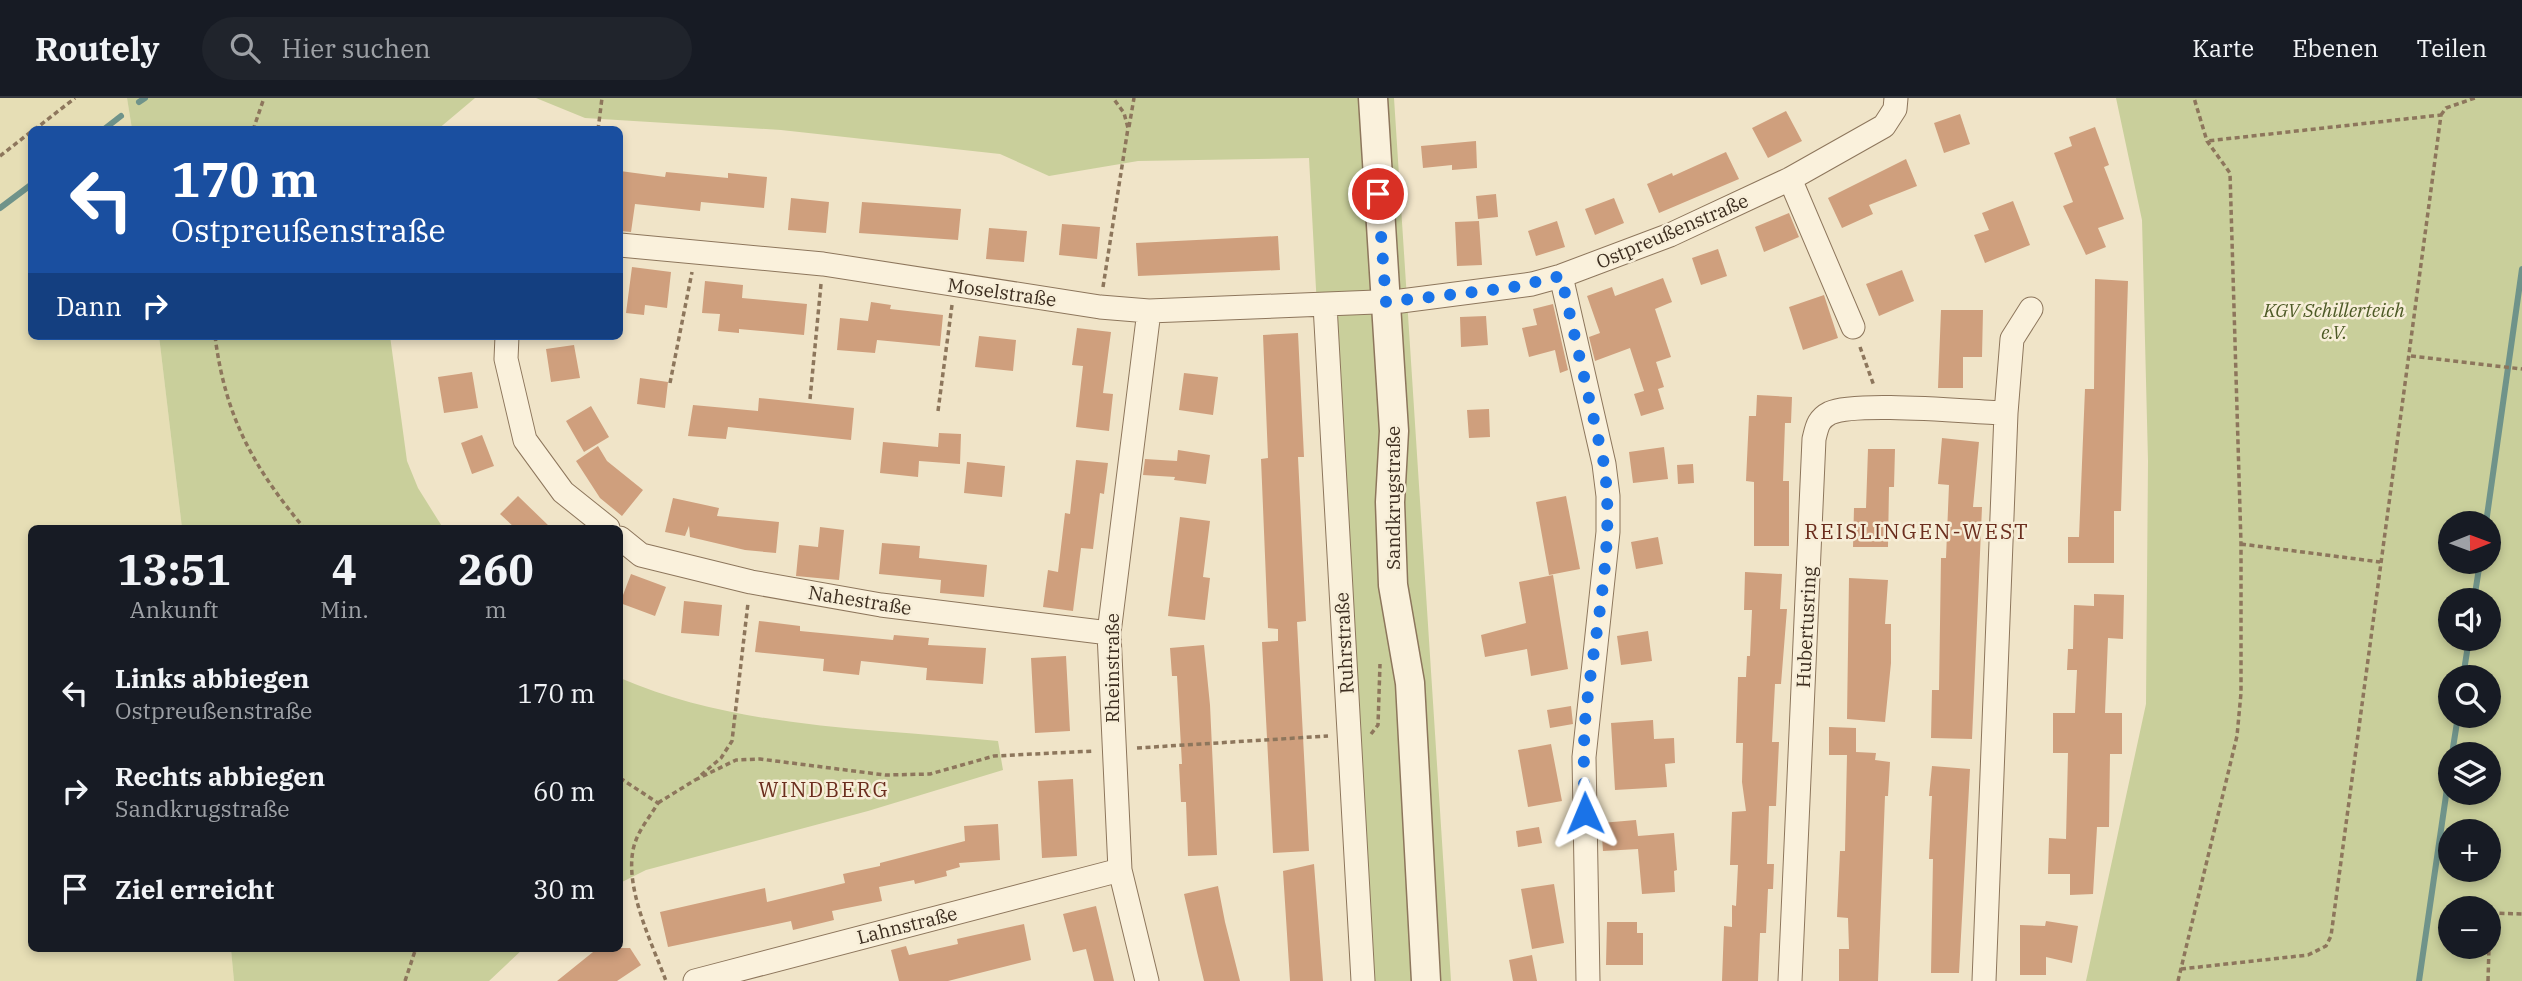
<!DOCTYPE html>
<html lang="de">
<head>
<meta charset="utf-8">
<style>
	body { margin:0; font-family:"IBM Plex Serif",serif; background:#20242c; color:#f1f3f6; height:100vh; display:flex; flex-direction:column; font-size:26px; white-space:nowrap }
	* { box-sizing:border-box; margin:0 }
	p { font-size:23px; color:#9ea1a6 }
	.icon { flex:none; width:38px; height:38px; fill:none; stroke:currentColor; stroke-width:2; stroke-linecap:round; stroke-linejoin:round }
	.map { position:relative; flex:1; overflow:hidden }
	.side { position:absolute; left:28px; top:427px; width:595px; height:427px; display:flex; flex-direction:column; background:#171b24; border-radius:10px; box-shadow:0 4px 10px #0003 }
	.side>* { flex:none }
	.hud { position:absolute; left:28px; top:28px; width:595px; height:214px; border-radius:10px; box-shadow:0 4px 10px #0003; background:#1a4fa0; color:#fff; overflow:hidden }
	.needle { width:46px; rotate:89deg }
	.fabs { position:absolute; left:2438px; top:413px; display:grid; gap:14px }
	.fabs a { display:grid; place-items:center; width:63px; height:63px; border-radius:50%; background:#171b24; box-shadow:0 4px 10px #0003; font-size:35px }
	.pin { position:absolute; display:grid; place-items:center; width:60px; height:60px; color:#fff; margin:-30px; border:4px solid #fff; border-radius:50%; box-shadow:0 2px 7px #0007 }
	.me { position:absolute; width:77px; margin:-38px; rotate:359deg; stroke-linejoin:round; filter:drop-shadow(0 0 5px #0008) }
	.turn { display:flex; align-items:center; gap:24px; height:147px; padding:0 28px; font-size:32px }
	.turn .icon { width:91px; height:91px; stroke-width:2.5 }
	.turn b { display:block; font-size:49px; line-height:60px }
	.then { display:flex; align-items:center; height:66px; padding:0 28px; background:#0003; gap:14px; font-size:26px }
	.eta { display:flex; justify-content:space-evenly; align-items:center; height:119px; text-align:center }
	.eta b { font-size:42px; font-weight:700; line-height:49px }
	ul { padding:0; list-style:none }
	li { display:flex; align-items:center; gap:21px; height:98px; padding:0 28px }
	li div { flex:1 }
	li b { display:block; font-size:26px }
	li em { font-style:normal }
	header { display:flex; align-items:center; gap:42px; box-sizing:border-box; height:98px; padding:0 35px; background:#171b24; border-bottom:2px solid #363941 }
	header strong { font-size:33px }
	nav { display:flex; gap:38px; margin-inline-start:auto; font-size:24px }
	.search { width:490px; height:63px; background:#20242c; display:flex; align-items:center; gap:18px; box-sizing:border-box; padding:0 24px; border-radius:38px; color:#9ea1a6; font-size:26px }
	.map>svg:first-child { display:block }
	.farmland { fill:#e6deb5 }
	.green { fill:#c9cf9b; fill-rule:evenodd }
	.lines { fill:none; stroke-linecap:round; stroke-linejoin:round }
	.stream { stroke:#6f938a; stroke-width:6 }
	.building { fill:#cf9f7d }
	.minor-casing { stroke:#8d765c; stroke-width:25 }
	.tertiary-casing { stroke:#8d765c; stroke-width:31 }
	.path { stroke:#8d765c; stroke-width:3.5; stroke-dasharray:5 3.5; stroke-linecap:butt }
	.minor { stroke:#faf1dc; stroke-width:23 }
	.tertiary { stroke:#faf1dc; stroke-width:28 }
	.route { stroke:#1a73e8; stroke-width:12; stroke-dasharray:0 21.6 }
	.labels { text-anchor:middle; stroke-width:5; stroke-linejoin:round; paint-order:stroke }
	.street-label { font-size:19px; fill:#3d2e20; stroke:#f7eed8 }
	.park-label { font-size:19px; font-style:italic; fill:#4d5a26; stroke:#f7eed8 }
	.neighbourhood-label { font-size:21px; letter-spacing:2px; fill:#6b2e1e; stroke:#f7eed8 }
</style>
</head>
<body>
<header>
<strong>Routely</strong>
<div class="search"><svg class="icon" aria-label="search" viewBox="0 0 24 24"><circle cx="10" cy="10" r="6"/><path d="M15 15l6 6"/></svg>Hier suchen</div>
<nav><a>Karte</a><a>Ebenen</a><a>Teilen</a></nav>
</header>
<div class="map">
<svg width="2522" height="883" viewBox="0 0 2522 883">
	<rect width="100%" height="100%" fill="#f0e4c8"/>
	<!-- farmland -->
	<path class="farmland" d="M0,0H127L132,31L32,32V238H159L182,430H32V850L231,851L234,883H0Z"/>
	<!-- green -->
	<path class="green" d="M127,0H475L437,32L132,31Z
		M536,0H1394L1451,883H1353L1309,60L1138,63L1049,78L1000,56L781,32L585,20Z
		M2116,0H2522V883H2086L2146,606L2148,363L2142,122ZM2450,425H2488V464H2450ZM2488,502V541H2450V502ZM2450,579H2488V618H2450ZM2450,656H2488V695H2450ZM2450,733H2488V772H2450ZM2450,810H2488V849H2450Z
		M159,238H390L407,363L418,390L443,430H182Z
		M620,580C738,631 871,630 998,643L1003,672L868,713L646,772L620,785Z
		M231,851V850L523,851L489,883H234Z"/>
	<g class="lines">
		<!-- stream -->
		<path class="stream" d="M139,4L145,0
			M103,32L121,18
			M0,110L32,86
			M2486,425L2522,171
			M2474,502L2480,464
			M2463,579L2469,541
			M2452,656L2458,618
			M2419,883L2450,670"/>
	</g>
	<!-- building -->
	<path class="building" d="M1786,13L1802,43L1768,60L1752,30Z
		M1960,16L1970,46L1944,55L1934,25Z
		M2095,29L2109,67L2104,69L2124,121L2098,130L2106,149L2086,157L2063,108L2073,104L2054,55L2072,48L2069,39Z
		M1476,43L1477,70L1452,72V67L1423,70L1421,48Z
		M1726,54L1739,81L1659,115L1647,86L1672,75L1673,78Z
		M1906,61L1917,88L1869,107L1873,116L1842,130L1828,100Z
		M620,73L665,79L666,74L728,80V75L767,79L764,110L701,104L700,113L635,106L631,134L620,133Z
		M1496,96L1498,119L1478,121L1476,98Z
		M791,100L829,104L826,135L788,132Z
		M1614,100L1624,125L1595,137L1585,111Z
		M2013,103L2030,147L1985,165L1974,137L1989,132L1982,115Z
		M862,104L961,111L958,142L859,135Z
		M1789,115L1799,139L1764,154L1755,129Z
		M1479,123L1482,167L1457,168L1455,124Z
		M1557,123L1565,149L1536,158L1528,133Z
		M1062,126L1100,129L1097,161L1059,157Z
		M989,130L1027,133L1024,164L986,161Z
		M1278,138L1280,172L1138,178L1136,145Z
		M1718,151L1727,178L1701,187L1692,160Z
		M632,169L671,174L667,210L645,207L644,217L626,215Z
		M1902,172L1914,203L1879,218L1866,186Z
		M1663,180L1672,204L1655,211L1671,259L1656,264L1664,289L1658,291L1664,311L1641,318L1634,296L1644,293L1630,250L1595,263L1589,239L1600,235L1587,198L1612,189L1615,198Z
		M2095,181L2128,183L2121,413H2114V465H2068V439H2079L2085,291H2094Z
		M705,183L743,187L742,200L807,206L804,237L739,231V235L718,233L720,216L702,215Z
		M1824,197L1838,240L1803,252L1789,209Z
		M871,204L891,207L890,211L943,217L940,248L877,242L875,255L837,252L840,220L868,223Z
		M1553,206L1568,272L1560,275L1555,252L1529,259L1522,230L1537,227L1533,211Z
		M1941,212H1983L1982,259H1963V290H1938Z
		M1486,218L1488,247L1461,249L1460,219Z
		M1077,230L1111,234L1103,295L1113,296L1109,333L1076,329L1083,268L1072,267Z
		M1298,235L1304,359H1298L1306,523L1297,524L1309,753L1273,755L1262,544L1278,543V531L1268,530L1261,361L1268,360L1263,237Z
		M979,238L1016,242L1013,273L975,269Z
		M574,247L580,280L551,284L546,251Z
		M472,274L478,310L444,315L438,279Z
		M1184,275L1218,279L1213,317L1179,312Z
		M640,280L668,284L665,310L637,306Z
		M1757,297L1792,299L1791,325H1785L1783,383H1789V448H1754V384L1746,383L1749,318H1756Z
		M759,300L854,310L851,342L728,329L726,341L688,338L693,307L758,313Z
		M591,308L609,339L584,354L566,323Z
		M1489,311L1490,339L1469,340L1467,312Z
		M939,335L961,336L960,366L919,363L918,379L880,375L883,344L938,349Z
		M482,337L494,368L472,376L461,345Z
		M1942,340L1979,344L1973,409H1982L1972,641L1931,640L1932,592H1939L1941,460H1946L1949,387L1938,386Z
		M598,348L607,363L643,392L622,418L600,400L576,363Z
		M1664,349L1668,381L1633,385L1629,354Z
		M1868,351H1895L1894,389H1889L1888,449H1853L1854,410H1866Z
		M1178,352L1210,357L1206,386L1174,382L1175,379L1143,377L1145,361L1177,363Z
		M1076,362L1108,365L1104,396L1100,395L1093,451L1081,450L1073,513L1043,509L1048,472L1058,474L1065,415L1070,416Z
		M967,364L1005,368L1002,399L964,395Z
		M1693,366L1694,385L1678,386L1677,367Z
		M518,398L551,430H515L500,416Z
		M1566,398L1580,471L1549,477L1536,404Z
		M673,400L719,410L717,418L779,424L776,455L745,452L690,439L689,428L685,438L665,434Z
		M1180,419L1210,423L1203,479L1210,480L1205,522L1168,518Z
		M820,429L844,432L839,482L796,478L799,447L818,449Z
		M1658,439L1663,466L1636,471L1631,444Z
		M882,445L920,448L919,460L987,467L984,499L940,495L941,482L879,476Z
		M1745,474L1782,476L1780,511H1787L1781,586H1775L1772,644H1779L1776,708H1769L1767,766H1774L1773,791H1768L1766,835H1760L1758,883H1722L1724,828L1732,829V807L1736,808L1738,767H1730L1732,714L1746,713L1742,684L1743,645H1736L1738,579H1746L1747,558H1750L1752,512H1744Z
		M631,476L666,489L655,518L620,505Z
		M1553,477L1568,571L1531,578L1527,551L1485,559L1481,537L1526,525L1519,484Z
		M1849,480L1888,482L1885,526H1891V565L1885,624L1847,621Z
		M2094,496L2124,497L2123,541L2108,540L2105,615H2122V656H2110L2109,729H2097L2093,796L2070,797V776H2048L2049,740L2066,741L2068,655H2053V615H2075L2077,572H2067L2068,551H2073L2074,507L2094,508Z
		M684,503L722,507L719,538L681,535Z
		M759,523L800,528V533L893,542L894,537L929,540L928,547L986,550L983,586L926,582L927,570L861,563L859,577L823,573L824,561L755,554Z
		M1648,533L1652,563L1621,567L1617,538Z
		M1204,547L1210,607L1217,757L1188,758L1186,704H1181L1179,666H1182L1177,578H1172L1170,550Z
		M1066,558L1070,633L1035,635L1031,560Z
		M1571,608L1573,626L1550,630L1547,612Z
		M1653,622L1654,641L1674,640L1675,665L1665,666L1667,689L1615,692L1611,625Z
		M1829,629L1856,630V654L1876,655L1875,662L1890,664L1888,698H1885L1878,883H1839V851H1849L1848,820L1837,819L1840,753H1845L1847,657H1829Z
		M1551,646L1562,703L1528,709L1518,652Z
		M1932,668L1970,671L1959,875H1931L1933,761H1929L1932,698H1929Z
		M1073,681L1077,758L1042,760L1038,683Z
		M1636,722L1638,738L1674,735L1677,772L1674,773L1675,794L1642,796L1638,751L1603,753L1601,725Z
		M998,726L1000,762L959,765L960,769L946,773L947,778L915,786L914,782L879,789L882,803L832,813L834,822L793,832L791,823L668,849L660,814L765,790L767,804L845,785L843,776L880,768V765L965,743L964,728Z
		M1539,729L1542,745L1518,749L1516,733Z
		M1314,766L1323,883H1290L1283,773Z
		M1554,786L1564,845L1532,851L1521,791Z
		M1218,788L1225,824L1240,883H1204L1197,854L1184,796Z
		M1096,808L1114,883H1094L1086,851L1073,854L1063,816Z
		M2046,823L2078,828L2072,865L2046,859V877H2020V827L2045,828Z
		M1607,824H1637V835H1643V867H1606Z
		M1024,826L1031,862L948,883H899L891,852L906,848L909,857L958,846L957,841Z
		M598,850H630L641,867L617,883H557Z
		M1532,857L1537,883H1513L1509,862Z"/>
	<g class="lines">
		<defs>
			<path id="minor" d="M1790,81L1853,229
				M620,147L823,166L1100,209L1149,213L1401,203L1532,186L1561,178L1670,137L1790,81L1884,28L1895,11L1896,0
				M1561,178L1604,366L1608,398V434L1584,659L1588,883
				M1325,207L1363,883
				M507,238L506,261L525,342L563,394L608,430
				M2006,315L2012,241L2031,211
				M620,440L641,457L751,484L881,507L1109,535
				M695,883L1120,772
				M1147,883L1120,772L1109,535L1149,213
				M1790,883L1814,341C1817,329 1818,321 1830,315C1856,303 1971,314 2006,315L1984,883"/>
			<path id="tertiary" d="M1373,0L1394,333L1390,404L1393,487L1410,585L1426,883"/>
		</defs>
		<!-- minor casing -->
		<use href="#minor" class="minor-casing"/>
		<!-- tertiary casing -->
		<use href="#tertiary" class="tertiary-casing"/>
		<!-- path -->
		<path class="path" d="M2441,17L2446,10L2475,0
			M1129,29L1134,0
			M34,32L75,0
			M253,32L264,0
			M598,32L602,0
			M0,58L32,33
			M1103,189L1128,30L1124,15L1113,0
			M215,238C225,318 253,369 304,430
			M1860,249L1874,288
			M2411,258L2522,271
			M670,285L692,174
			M810,301L821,186
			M938,313L952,207
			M2241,446L2380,464
			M1371,636L1378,627L1380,566
			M1137,650L1328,638
			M701,677L721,660L732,643L748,505
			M620,680L658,705C651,717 641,729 636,742C620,782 652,845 666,883
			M695,682L736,662L760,661L885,677L930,676L994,658L1094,653
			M658,705L695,682
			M2491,815L2522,816
			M2181,871L2308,857L2326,848L2331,838L2441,17L2207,43
			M405,883L416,850
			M2178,883L2237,638L2241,595V446L2230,75L2207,43L2194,0
			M2488,883L2490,815"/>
		<!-- minor -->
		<use href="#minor" class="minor"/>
		<!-- tertiary -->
		<use href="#tertiary" class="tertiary"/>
	</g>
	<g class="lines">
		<!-- route -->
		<path class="route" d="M1378,96L1386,204L1509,190L1561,178L1604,366C1616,451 1593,539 1585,624C1583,654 1584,685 1585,715"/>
	</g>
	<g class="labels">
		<!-- street labels -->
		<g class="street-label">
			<text transform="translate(1672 133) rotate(-23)" y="7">Ostpreußenstraße</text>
			<text transform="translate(1002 194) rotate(8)" y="7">Moselstraße</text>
			<text transform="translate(1393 400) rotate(-90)" y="7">Sandkrugstraße</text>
			<text transform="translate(860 502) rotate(9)" y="7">Nahestraße</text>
			<text transform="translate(1806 529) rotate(-87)" y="7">Hubertusring</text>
			<text transform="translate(1344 545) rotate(-93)" y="7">Ruhrstraße</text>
			<text transform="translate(1112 570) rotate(-90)" y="7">Rheinstraße</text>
			<text transform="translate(907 827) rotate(-14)" y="7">Lahnstraße</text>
		</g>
		<!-- park labels -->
		<g class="park-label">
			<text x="2334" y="219">KGV Schillerteich<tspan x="2334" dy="22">e.V.</tspan></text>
		</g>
		<!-- neighbourhood labels -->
		<g class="neighbourhood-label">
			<text x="1917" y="441">REISLINGEN-WEST</text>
			<text x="824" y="699">WINDBERG</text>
		</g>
	</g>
</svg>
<div class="fabs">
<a><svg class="needle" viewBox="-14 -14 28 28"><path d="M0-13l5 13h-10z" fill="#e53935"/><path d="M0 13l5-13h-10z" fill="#9ea1a6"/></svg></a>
<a><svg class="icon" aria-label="sound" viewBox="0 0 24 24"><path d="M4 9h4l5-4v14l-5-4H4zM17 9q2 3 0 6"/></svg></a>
<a><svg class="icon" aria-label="search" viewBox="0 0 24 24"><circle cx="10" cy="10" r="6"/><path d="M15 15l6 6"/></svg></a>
<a><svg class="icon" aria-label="layers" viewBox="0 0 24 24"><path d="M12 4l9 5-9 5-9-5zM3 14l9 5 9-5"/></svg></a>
<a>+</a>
<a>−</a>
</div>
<div class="pin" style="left:1378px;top:96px;background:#d93025"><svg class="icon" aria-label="arrive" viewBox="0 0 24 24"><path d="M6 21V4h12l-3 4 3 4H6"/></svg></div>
<svg class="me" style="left:1585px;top:715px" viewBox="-20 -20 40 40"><path d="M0-17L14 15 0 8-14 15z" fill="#1a73e8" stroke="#fff" stroke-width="4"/></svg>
<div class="hud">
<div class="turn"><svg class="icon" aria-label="left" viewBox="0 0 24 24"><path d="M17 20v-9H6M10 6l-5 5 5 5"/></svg><div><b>170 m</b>Ostpreußenstraße</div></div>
<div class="then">Dann<svg class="icon" aria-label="right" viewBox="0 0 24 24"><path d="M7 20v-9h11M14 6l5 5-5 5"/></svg></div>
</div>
<section class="side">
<div class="eta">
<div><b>13:51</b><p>Ankunft</p></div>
<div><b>4</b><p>Min.</p></div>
<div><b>260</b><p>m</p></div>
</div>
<ul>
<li><svg class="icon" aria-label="left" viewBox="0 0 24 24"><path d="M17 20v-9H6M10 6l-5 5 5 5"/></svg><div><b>Links abbiegen</b><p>Ostpreußenstraße</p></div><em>170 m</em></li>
<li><svg class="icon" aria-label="right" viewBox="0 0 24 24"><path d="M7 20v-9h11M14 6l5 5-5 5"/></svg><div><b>Rechts abbiegen</b><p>Sandkrugstraße</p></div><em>60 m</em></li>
<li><svg class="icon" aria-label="arrive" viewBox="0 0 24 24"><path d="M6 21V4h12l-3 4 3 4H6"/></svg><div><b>Ziel erreicht</b></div><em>30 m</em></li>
</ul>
</section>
</div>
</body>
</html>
